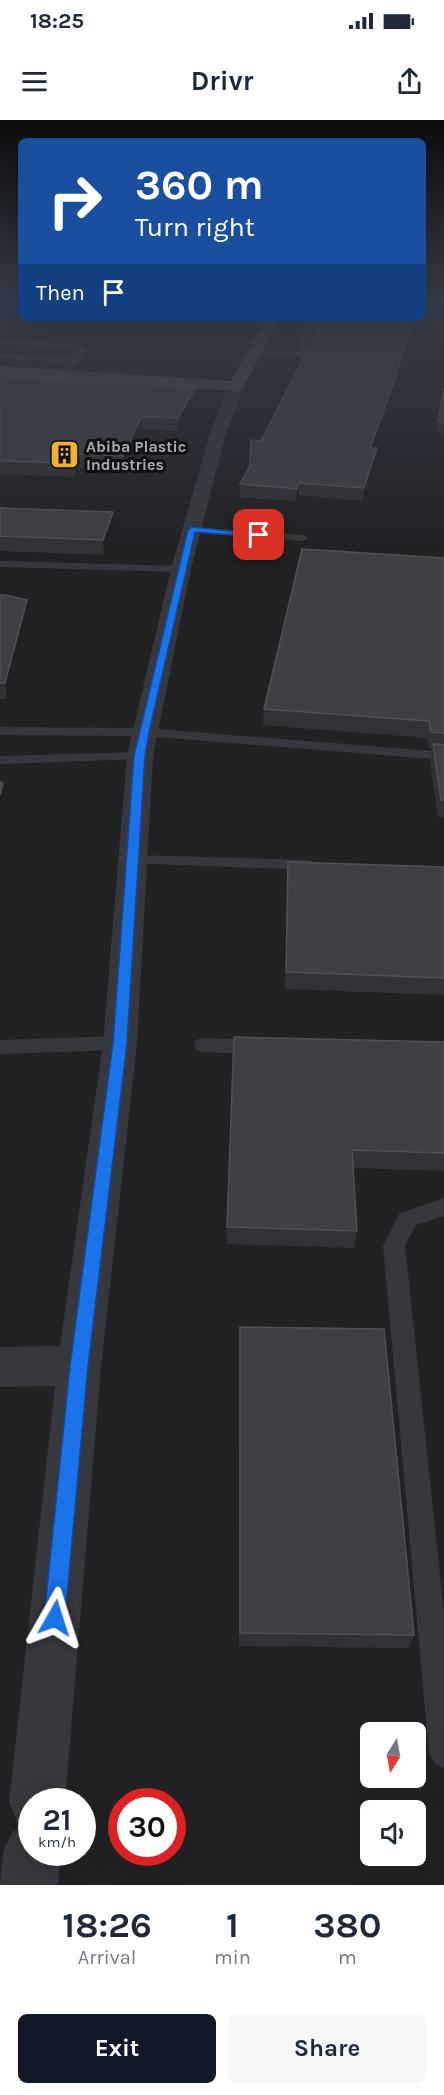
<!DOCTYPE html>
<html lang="en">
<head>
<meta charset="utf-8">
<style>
	body { margin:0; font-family:Karla,sans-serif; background:#f6f6f7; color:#1f2937; height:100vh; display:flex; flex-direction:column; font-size:22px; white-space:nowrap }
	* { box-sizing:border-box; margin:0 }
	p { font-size:20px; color:#747a83 }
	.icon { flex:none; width:33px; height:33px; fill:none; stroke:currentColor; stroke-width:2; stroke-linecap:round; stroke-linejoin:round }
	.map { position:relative; height:1765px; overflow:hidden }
	.sheet { display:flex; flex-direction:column; background:#fff; flex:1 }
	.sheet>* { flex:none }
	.banner { position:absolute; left:18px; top:18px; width:408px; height:183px; border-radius:9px; box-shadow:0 6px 24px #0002; background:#1a4fa0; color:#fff; overflow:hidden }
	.needle { width:39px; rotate:191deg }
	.tools { position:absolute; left:360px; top:1602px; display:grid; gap:12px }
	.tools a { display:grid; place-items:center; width:66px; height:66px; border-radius:9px; background:#fff; box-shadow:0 6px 24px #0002; font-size:30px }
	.speed { position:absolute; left:18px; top:1668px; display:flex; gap:12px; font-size:30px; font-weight:700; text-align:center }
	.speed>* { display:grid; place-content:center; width:78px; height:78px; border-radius:50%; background:#fff; box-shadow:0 6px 24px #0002; line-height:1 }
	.speed small { font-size:15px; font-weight:400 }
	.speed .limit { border:9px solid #d22; background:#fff; color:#111 }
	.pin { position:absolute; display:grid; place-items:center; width:51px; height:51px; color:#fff; margin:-26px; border-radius:12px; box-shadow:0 3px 9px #0006 }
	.me { position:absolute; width:66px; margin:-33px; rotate:6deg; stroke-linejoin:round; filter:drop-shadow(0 0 4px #0008) }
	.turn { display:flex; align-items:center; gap:21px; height:126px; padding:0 18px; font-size:27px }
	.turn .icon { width:78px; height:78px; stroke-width:2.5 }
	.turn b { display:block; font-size:42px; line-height:51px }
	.then { display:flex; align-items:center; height:57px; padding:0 18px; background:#0003; gap:12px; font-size:22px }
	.eta { display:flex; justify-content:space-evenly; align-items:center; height:102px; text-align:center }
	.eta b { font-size:36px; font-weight:700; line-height:42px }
	.primary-button { display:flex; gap:12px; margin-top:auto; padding:12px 18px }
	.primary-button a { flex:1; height:69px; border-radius:9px; background:#111827; color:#fff; font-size:24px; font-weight:700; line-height:69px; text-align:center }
	.primary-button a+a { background:#f6f6f7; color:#1f2937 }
	.status { display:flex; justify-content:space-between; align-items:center; height:42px; padding:0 30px; background:#fff; direction:ltr }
	.status svg { height:16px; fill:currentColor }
	header { display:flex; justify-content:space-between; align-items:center; height:78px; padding:0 18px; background:#fff; font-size:27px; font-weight:700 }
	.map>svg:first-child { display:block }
	.built { fill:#222225; fill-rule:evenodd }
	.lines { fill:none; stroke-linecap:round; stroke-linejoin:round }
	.service { fill:#37383d; fill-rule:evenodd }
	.minor { fill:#37383d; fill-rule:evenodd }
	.secondary { fill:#45474d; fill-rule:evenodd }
	.wall { fill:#323236 }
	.shaded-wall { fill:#212124 }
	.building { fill:#3f3f44; stroke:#4f5156; stroke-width:1.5 }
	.route { fill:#1a73e8; stroke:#114b97; stroke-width:1.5 }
	.labels { text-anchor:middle; stroke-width:6; stroke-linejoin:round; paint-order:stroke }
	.far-poi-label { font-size:16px; font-weight:bold; fill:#a8adb8; stroke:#111113; text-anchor:start }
</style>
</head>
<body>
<div class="status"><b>18:25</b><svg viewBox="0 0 49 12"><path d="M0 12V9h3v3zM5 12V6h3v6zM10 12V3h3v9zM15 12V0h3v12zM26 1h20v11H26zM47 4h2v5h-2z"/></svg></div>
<header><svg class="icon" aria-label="menu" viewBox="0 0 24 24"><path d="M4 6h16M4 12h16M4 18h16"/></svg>Drivr<svg class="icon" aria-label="share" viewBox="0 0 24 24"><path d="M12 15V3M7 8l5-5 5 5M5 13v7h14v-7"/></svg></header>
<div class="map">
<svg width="444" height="1765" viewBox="0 0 444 1765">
	<rect width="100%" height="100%" fill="#161618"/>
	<!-- built -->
	<path class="built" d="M0,182H21V198H423V182H444V1765H0ZM370,1612H416V1658H370ZM32,1682H82V1732H32ZM122,1682H172V1732H122ZM370,1690H416V1736H370Z"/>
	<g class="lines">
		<!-- service -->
		<path class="service" d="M312,198H320L305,224L311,228L307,236H252L248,234L252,232H301L303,229L297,225Z
			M0,220L77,224L86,229L78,242L61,257L57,255L67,242L0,238V234L71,237L77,230L0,224Z
			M192,407L303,415L308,418L303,421L188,412L187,410Z
			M0,441L181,446L187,449L181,452L0,447Z
			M0,607L144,608L444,632V640L144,616L0,615Z
			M140,632L147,636L145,639L0,644V636Z
			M133,735L310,740L318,745L310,750L127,743L125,740Z
			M120,916L127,918L129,923L127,928L120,930L0,934V920Z
			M203,918L259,920L266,922L268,927L266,932L259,934L203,932L196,930L194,925L196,920Z
			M444,1078V1096L416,1105L405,1125L444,1493V1648L434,1643L429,1633L383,1125L400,1093Z"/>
		<!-- minor -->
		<path class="minor" d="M236,261L244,266L225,317L191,449L153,636L137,923L101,1246L65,1682H32V1732H61L58,1765H0L3,1732L12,1712L27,1706L17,1702L9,1682L55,1266L0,1267V1227L60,1226L103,923L127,636L171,449L209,317L228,266Z"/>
		<!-- secondary -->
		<path class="secondary" d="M266,198H280L244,266L236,271L0,256V246L231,261Z"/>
	</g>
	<!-- wall -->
	<path class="wall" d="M324,198H416L391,279L373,328H377L376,340L363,381L299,375L296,381L240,377V364Z
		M0,256L196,279L178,311L142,309L124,349L80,347L75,357L0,354Z
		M444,268V314L436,313L438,301Z
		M0,388L114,406L104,435L0,431Z
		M444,427V698L438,697L430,641L432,629H429L427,618L263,605L264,589L443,438Z
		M0,475L29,495L7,579H0Z
		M288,742L444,747V875L285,869Z
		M444,922V1051L353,1048L357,1111L354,1128L227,1124V1107Z
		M240,1207L414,1515L409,1528L239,1526Z"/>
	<!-- shaded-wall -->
	<path class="shaded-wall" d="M414,198H416L391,279L369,340L370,328Z
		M196,267V279L178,311V298Z
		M142,296V309L124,349L123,336Z
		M377,328L376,340L363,381L364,368Z
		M79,334L80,347L75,357L74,343Z
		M299,363V375L296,381L297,369Z
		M113,392L114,406L104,435L103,420Z
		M27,480L29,495L7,579L5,563Z
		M3,663L6,680L0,703V675Z"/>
	<!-- building -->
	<path class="building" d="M324,198H414L392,268L370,328H377L364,368L299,363L297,369L240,364L250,346L251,320L261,321Z
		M0,256L196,267L178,298L142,296L123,336L79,334L74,343L0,341Z
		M444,268V302L438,301Z
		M0,388L113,392L103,420L0,416Z
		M302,429L444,438V613L431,612L429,601L264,589Z
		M0,475H6L27,480L5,563H0Z
		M433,624L444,625V680H441Z
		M0,662L3,663L0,675Z
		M288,742L444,747V858L286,852Z
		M234,917L444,922V1033L352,1030L357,1111L227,1107Z
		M240,1207L384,1209L414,1515L240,1513Z"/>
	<!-- sky -->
	<linearGradient id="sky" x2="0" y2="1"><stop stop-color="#0c0c0d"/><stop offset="0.42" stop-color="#363c48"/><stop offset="1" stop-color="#363c48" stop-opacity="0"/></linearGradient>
	<rect width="444" height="429" fill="url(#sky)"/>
	<!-- route -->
	<path class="route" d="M192,407L263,415L259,417L195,412L149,612L145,636L127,923L88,1246L65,1498L62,1506L55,1509L48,1506L44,1498L70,1246L113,923L134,636L188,410Z"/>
	<!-- icons -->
	<defs>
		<symbol id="building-square" viewBox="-11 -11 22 22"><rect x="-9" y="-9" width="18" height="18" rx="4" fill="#f2b134" stroke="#111113"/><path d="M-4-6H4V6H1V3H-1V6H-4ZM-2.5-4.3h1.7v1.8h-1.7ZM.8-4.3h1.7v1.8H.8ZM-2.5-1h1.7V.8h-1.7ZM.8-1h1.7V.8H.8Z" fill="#111"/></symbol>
	</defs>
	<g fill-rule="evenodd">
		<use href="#building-square" x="48" y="318" width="33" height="33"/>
	</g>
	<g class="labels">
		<!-- far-poi labels -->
		<g class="far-poi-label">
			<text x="86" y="332">Abiba Plastic<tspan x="86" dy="18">Industries</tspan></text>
		</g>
	</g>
</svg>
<div class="tools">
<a><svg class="needle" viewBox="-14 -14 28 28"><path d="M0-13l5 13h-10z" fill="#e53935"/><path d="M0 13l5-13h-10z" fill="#747a83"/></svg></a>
<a><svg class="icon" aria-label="sound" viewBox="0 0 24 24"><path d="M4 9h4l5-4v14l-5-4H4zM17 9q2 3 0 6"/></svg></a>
</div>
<div class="speed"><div>21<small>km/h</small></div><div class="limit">30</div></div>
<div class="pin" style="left:259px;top:415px;background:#d93025"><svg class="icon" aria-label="arrive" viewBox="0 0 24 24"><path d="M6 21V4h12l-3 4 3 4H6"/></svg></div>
<svg class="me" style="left:55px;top:1498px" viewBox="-20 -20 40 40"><path d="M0-17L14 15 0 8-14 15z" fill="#1a73e8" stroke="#fff" stroke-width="4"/></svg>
<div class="banner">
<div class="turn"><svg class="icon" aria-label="right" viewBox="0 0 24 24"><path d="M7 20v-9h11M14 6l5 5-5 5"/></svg><div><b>360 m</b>Turn right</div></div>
<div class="then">Then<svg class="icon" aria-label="arrive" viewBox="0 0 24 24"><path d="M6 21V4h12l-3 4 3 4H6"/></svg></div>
</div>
</div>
<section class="sheet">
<div class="eta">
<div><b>18:26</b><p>Arrival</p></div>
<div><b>1</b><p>min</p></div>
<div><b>380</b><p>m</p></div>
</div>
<div class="primary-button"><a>Exit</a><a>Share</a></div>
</section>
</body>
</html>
